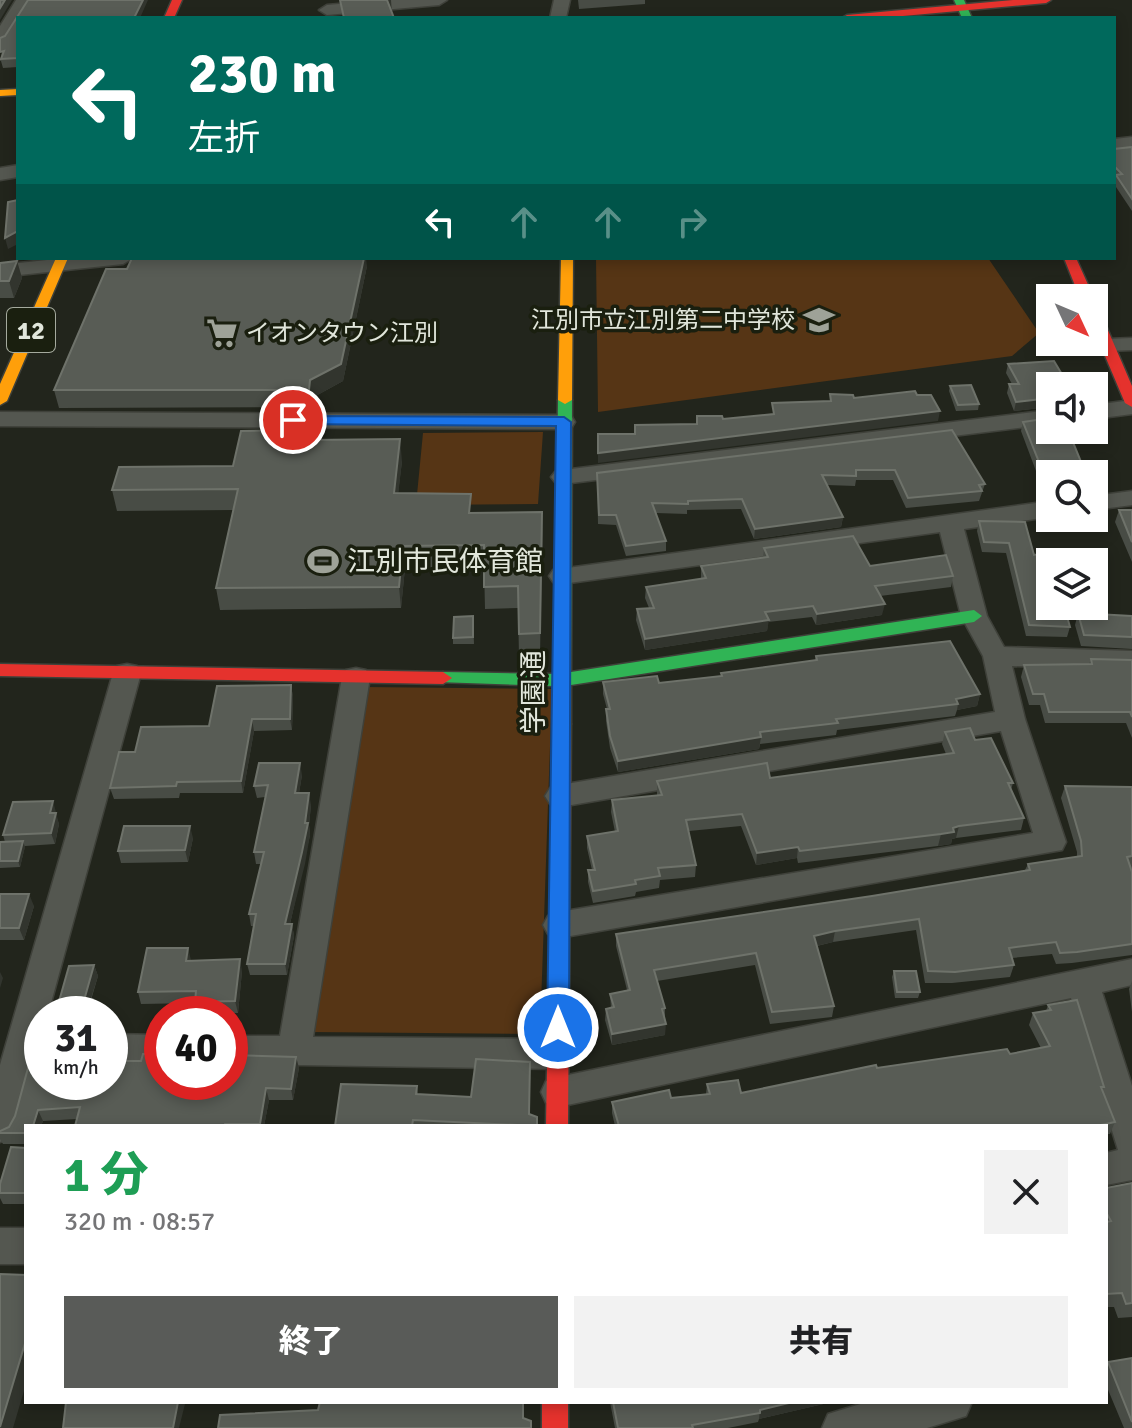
<!DOCTYPE html>
<html lang="ja">
<head>
<meta charset="utf-8">
<style>
	body { margin:0; font-family:Signika,"Noto Sans JP",sans-serif; background:#f2f2f2; color:#202124; height:100vh; display:flex; flex-direction:column; font-size:30px; white-space:nowrap }
	* { box-sizing:border-box; margin:0 }
	p { font-size:26px; color:#757577 }
	.icon { flex:none; width:44px; height:44px; fill:none; stroke:currentColor; stroke-width:2; stroke-linecap:round; stroke-linejoin:round }
	.map { position:relative; flex:1; overflow:hidden }
	.details { position:absolute; left:24px; top:1124px; width:1084px; height:280px; display:flex; flex-direction:column; background:#fff; border-radius:0px; box-shadow:0 4px 12px #0003 }
	.details>* { flex:none }
	.top-card { position:absolute; left:16px; top:16px; width:1100px; height:244px; border-radius:0px; box-shadow:0 4px 12px #0003; background:#00695c; color:#fff; overflow:hidden }
	.needle { width:52px; rotate:134deg }
	.tools { position:absolute; left:1036px; top:284px; display:grid; gap:16px }
	.tools a { display:grid; place-items:center; width:72px; height:72px; border-radius:0px; background:#fff; box-shadow:0 4px 12px #0003; font-size:40px }
	.speed { position:absolute; left:24px; top:996px; display:flex; gap:16px; font-size:40px; font-weight:700; text-align:center }
	.speed>* { display:grid; place-content:center; width:104px; height:104px; border-radius:50%; background:#fff; box-shadow:0 4px 12px #0003; line-height:1 }
	.speed small { font-size:20px; font-weight:400 }
	.speed .limit { border:12px solid #d22; background:#fff; color:#111 }
	.pin { position:absolute; display:grid; place-items:center; width:68px; height:68px; color:#fff; margin:-34px; border:4px solid #fff; border-radius:50%; box-shadow:0 2px 8px #0007 }
	.me { position:absolute; width:88px; margin:-44px; rotate:0deg; stroke-linejoin:round; filter:drop-shadow(0 0 6px #0008) }
	.turn { display:flex; align-items:center; gap:28px; height:168px; padding:0 40px; font-size:36px }
	.turn .icon { width:104px; height:104px; stroke-width:2.5 }
	.turn b { display:block; font-size:56px; line-height:68px }
	.lanes { display:flex; align-items:center; height:76px; padding:0 40px; background:#0003; justify-content:center; gap:40px; direction:ltr }
	.lanes .off { opacity:.35 }
	.round { display:grid; place-items:center; flex:none; width:84px; height:84px; border-radius:0px; background:#f2f2f2 }
	.head { display:flex; align-items:center; justify-content:space-between; height:136px; padding:0 40px }
	h1 { font-size:48px; font-weight:800; line-height:60px; color:#1e9e55 }
	.primary-button { display:flex; gap:16px; margin-top:auto; padding:16px 40px }
	.primary-button a { flex:1; height:92px; border-radius:0px; background:#595b58; color:#fff; font-size:32px; font-weight:800; line-height:92px; text-align:center }
	.primary-button a+a { background:#f2f2f2; color:#202124 }
	.map>svg:first-child { display:block }
	.green { fill:#563515 }
	.lines { fill:none; stroke-linecap:round; stroke-linejoin:round }
	.street-casing { stroke:#3f413a; stroke-width:3 }
	.fast-casing { stroke:#3f413a; stroke-width:3 }
	.slow-casing { stroke:#3f413a; stroke-width:3 }
	.jam-casing { stroke:#3f413a; stroke-width:3 }
	.street { fill:#545750; fill-rule:evenodd }
	.fast { fill:#30b455; fill-rule:evenodd }
	.slow { fill:#ff9f0a; fill-rule:evenodd }
	.jam { fill:#e5322d; fill-rule:evenodd }
	.wall { fill:#484c45 }
	.shaded-wall { fill:#32352e }
	.building { fill:#585c55; stroke:#6e726a; stroke-width:2 }
	.route { fill:#1a73e8; stroke:#114b97; stroke-width:2 }
	.labels { text-anchor:middle; stroke-width:7; stroke-linejoin:round; paint-order:stroke }
	.far-poi-label { font-size:24px; fill:#e1e6db; stroke:#1a1f0f; text-anchor:end }
	.shield { fill:#1a1f0f; stroke:#a5aa9e; stroke-width:2 }
	.shield-label { font-size:26px; font-weight:bold; fill:#e1e6db }
	.poi-label { font-size:28px; fill:#e1e6db; stroke:#1a1f0f; text-anchor:start }
	.street-label { font-size:28px; fill:#e1e6db; stroke:#1a1f0f }
</style>
</head>
<body>
<div class="map">
<svg width="1132" height="1428" viewBox="0 0 1132 1428">
	<rect width="100%" height="100%" fill="#22251c"/>
	<!-- green -->
	<path class="green" d="M596,258H988L1039,333L1012,356L598,412Z
		M543,432L538,504L416,505L423,433Z
		M363,687L552,689L540,1034L310,1032Z"/>
	<g class="lines">
		<defs>
			<path id="street" d="M16,0H32L6,42L0,44V26Z
				M386,0H447L439,5L327,15L319,10L327,5Z
				M554,0H570L566,18H550Z
				M1132,137V147L1114,149V139Z
				M18,165V177L0,180V168Z
				M66,258H133L123,264L0,277V265Z
				M1132,338V350L1107,351L1096,345L1107,339Z
				M1132,400V414L1094,419V405Z
				M1050,410V424L563,484L555,482L551,477L555,472L563,470Z
				M0,412L564,415L572,417L575,422L572,427L564,429L0,426Z
				M1132,491V505L1094,510V496Z
				M1050,501V517L964,529L987,616L1004,647L1132,651V669L1012,666L1025,719L1066,842L1062,850L559,938L548,934L543,925L548,916L559,912L1033,833L1001,731L560,807L550,804L545,796L550,788L560,785L995,712L983,656L961,616L940,532L562,584L553,582L549,576L553,570Z
				M127,664L137,666L141,673L48,1014H42V1036L18,1126L12,1137L0,1142V1065L113,673L117,666Z
				M356,668L366,670L370,677L313,1037L558,1039L570,1044L575,1054L570,1064L558,1069L230,1064V1036H280L342,677L346,670Z
				M1132,959V985L1102,992L1132,1086V1180L1106,1185V1153L1118,1150L1071,998L558,1107L546,1103L541,1092L546,1081L558,1077Z
				M110,1034L162,1035V1063L110,1062Z
				M0,1228H26V1264H0Z
				M867,1402H972L966,1416L927,1428H822L828,1414Z"/>
			<path id="fast" d="M954,0H964L972,18H962Z
				M565,396L572,400L571,672L974,610L982,616L974,622L571,685V724L562,730L553,724L554,686L437,682L434,678L443,672L554,674L558,400Z"/>
			<path id="slow" d="M18,89V95L0,96V90Z
				M56,258H68L7,401L0,405V384Z
				M561,258H573L572,400L565,404L558,400Z"/>
			<path id="jam" d="M172,0H182L174,18H164Z
				M1013,0H1051L1046,3L881,18H842L847,15Z
				M1064,258H1076L1094,298H1080Z
				M1094,310L1101,314L1132,386V407L1125,403L1094,330Z
				M0,664L443,672L452,678L443,684L0,676Z
				M562,718L571,724L568,1126H546L553,724Z
				M542,1402H568V1428H542Z"/>
		</defs>
		<!-- street casing -->
		<use href="#street" class="street-casing"/>
		<!-- fast casing -->
		<use href="#fast" class="fast-casing"/>
		<!-- slow casing -->
		<use href="#slow" class="slow-casing"/>
		<!-- jam casing -->
		<use href="#jam" class="jam-casing"/>
		<!-- street -->
		<use href="#street" class="street"/>
		<!-- fast -->
		<use href="#fast" class="fast"/>
		<!-- slow -->
		<use href="#slow" class="slow"/>
		<!-- jam -->
		<use href="#jam" class="jam"/>
	</g>
	<!-- wall -->
	<path class="wall" d="M578,0H645V4L579,9Z
		M18,18V67L3,68L1,61H0L5,36Z
		M1132,147V211L1114,184V149Z
		M17,261L22,278L14,298H0V263Z
		M367,266L343,381L312,398V407L59,408L54,390Z
		M1008,364L1050,386V407L1014,411L1007,393L1009,384H1012L1006,373Z
		M950,386L979,404L978,410L956,411L949,391Z
		M1023,422L1050,474V487H1047L1036,471L1021,431Z
		M311,430L313,440L402,461L398,493L472,513L542,512L540,655L519,656L518,608L485,609L484,566L405,568L401,608L220,610L216,588L233,510L117,511L112,490L233,466Z
		M952,430L985,484L979,501L906,508L893,480H856L855,486L827,485L843,517L841,527L754,539L741,509L687,510V514L656,513L666,541V551L626,556L616,525L598,524L597,473Z
		M1119,510H1132V562L1115,522Z
		M979,521L1034,555L1070,627L1067,637L1026,636L1006,553L982,552L977,531Z
		M764,548L870,566L953,576L951,587L880,596L882,615L816,625L812,617L768,622L767,631L645,650L636,620L637,609L649,608L645,598L646,587L701,579V566L763,558Z
		M1078,613L1132,616V649L1081,646L1075,625Z
		M473,616L474,644H453V638Z
		M816,656L980,694L977,706L957,710L955,716L837,730L836,735L760,744L759,749L618,772L610,748L606,721L607,709L603,694V682L659,683L721,676V673L815,660Z
		M1091,659L1132,660V738L1126,723H1045L1040,705H1029L1021,677L1024,665L1089,664Z
		M291,685L293,697L292,730L254,731L243,793H180L179,798L114,799L110,788L135,752L209,726Z
		M945,732L975,740L1013,783L1011,790L1024,818L1021,830L956,838L952,839L951,844L938,846L798,863L797,858L756,865L741,826L689,831L696,865L695,877L660,880L659,888L636,892L635,896L593,903L588,882V870H592L587,848V836L615,832L611,812L612,800L657,796V781L770,778L946,754L942,744Z
		M302,775L299,793L311,805L309,825L310,835L290,924H292L294,936L287,975H250L247,964L254,926H251L249,914L261,864H256L254,852L265,797L257,798L254,786Z
		M1065,786L1132,787V868H1131L1132,872V955L1072,963L1056,964L1052,954L1012,958L1014,965L1010,977L952,983H925L916,930L833,942L817,946L834,1006L832,1017L770,1024L755,965L657,981L665,1008V1035L612,1045L605,1020L606,1009L611,1008L610,994L627,990L616,946V934L872,896L1025,870L1028,864L1077,857V852L1061,798Z
		M57,812L56,816L59,824L55,844L25,846L20,867L0,868V842H5L3,835Z
		M193,838L188,862L121,863L118,851Z
		M0,894L34,906L24,940H0Z
		M191,961L242,971L238,1013L198,1014L195,1003L141,1004L138,992Z
		M94,965L98,976L87,1014H62L58,1005Z
		M894,971L920,992L918,998H895L892,977Z
		M1132,981V1012L1129,989Z
		M1048,1005L1104,1087L1102,1091L1115,1122L1110,1134H1106V1126H615L612,1113V1102L671,1098L706,1094L707,1084L741,1093L877,1068L1010,1054L1041,1048L1029,1025L1033,1013L1046,1011Z
		M296,1057L299,1068L293,1100H269L264,1126H75L77,1119L43,1121L41,1126H26V1144H3L0,1139V1131L9,1127L42,1082L141,1061Z
		M530,1062L529,1115L538,1126H335L417,1086L418,1094L471,1097Z
		M26,1148V1204H3L0,1198V1184Z
		M1132,1183V1317L1118,1318L1114,1307H1106V1188Z
		M1132,1358V1428H1124L1106,1385V1366L1108,1362Z
		M610,1402H832L759,1419L758,1422L728,1428H615Z"/>
	<!-- shaded-wall -->
	<path class="shaded-wall" d="M5,0H12L0,20V8Z
		M143,0H148L140,18H134Z
		M386,0H391L392,15Z
		M18,231V244L8,249L5,238Z
		M364,258H366L367,266L343,381L312,398V407L309,390L310,380Z
		M17,261L22,278L14,298L9,281Z
		M1050,398V407L1014,411L1016,402Z
		M940,411L938,421L598,463V453Z
		M400,439L402,461L396,514L394,493Z
		M542,512L543,534L540,655V633Z
		M843,517L841,527L754,539L755,529Z
		M403,546L405,568L401,608L399,587Z
		M885,604L882,615L816,625L817,614Z
		M769,620L767,631L645,650V639Z
		M291,685L293,697L292,730L290,719Z
		M980,694L977,706L957,710L958,704L956,699Z
		M252,719L254,731L243,793L241,781Z
		M761,737L759,749L618,772V761Z
		M300,763L302,775L297,805L295,793Z
		M309,793L311,805L309,825L310,835L305,864L287,935L285,924L305,823Z
		M53,801L59,824L55,844L51,833L50,813Z
		M190,826L193,838L188,862L185,850Z
		M959,826L956,838L952,839L951,844L938,846L941,834Z
		M23,841L25,847L20,867L18,861Z
		M798,847L797,858L756,865L757,853Z
		M29,894L34,906L24,940L19,928Z
		M292,924L294,936L287,975L285,964Z
		M835,931L833,942L812,947L814,936Z
		M188,948L191,960L189,973L186,961Z
		M240,959L242,971L238,1013L235,1001Z
		M94,965L98,976L86,1014L83,1004Z
		M0,972L3,978L0,988Z
		M666,1024L665,1035L612,1045V1034Z
		M296,1057L299,1068L293,1100L291,1089Z
		M266,1088L269,1100L264,1126H260Z
		M38,1110L43,1121L41,1126H33Z
		M26,1340V1384L13,1428H0Z
		M178,1402H184L185,1404L179,1428H173Z
		M793,1402H832L759,1419L760,1410Z"/>
	<!-- building -->
	<path class="building" d="M0,0H5L0,8Z
		M28,0H143L134,18H18V58L1,59L4,51L0,52V38L5,36Z
		M340,0H387L394,18H344Z
		M1132,147V199L1116,175L1122,174L1114,166V149Z
		M18,200V231L5,238L8,202Z
		M132,258H364L341,364L310,380L309,390H54L106,269H127Z
		M17,261L9,281H0V263Z
		M1054,361L1069,386H1050V398L1016,402L1009,384H1019L1008,364Z
		M971,385L979,404L958,405L950,386Z
		M915,391L917,395H931L940,411L598,453V434H635V425L697,424V416H722L723,419L774,414L772,403L831,401L830,394L853,395L854,398Z
		M1050,418V430H1068L1086,474H1050L1049,478L1039,462L1023,422Z
		M311,430L310,440L400,439L394,493L471,494L469,513L542,512L540,633L519,634L518,586L484,587V545L403,546L399,587L216,588L238,489L112,490L119,467L233,466L241,431Z
		M952,430L985,484L979,485L982,491L908,498L895,470H856V476L822,475L843,517L755,529L742,499L688,501V504L652,503L666,541L626,546L616,515H599L597,473Z
		M1119,510H1132V542Z
		M979,521L1025,522L1034,555L1048,553L1051,562H1050V606H1064L1070,627L1029,625L1009,543L984,542Z
		M853,536L870,566L946,555L953,576L875,586L885,604L817,614L813,606L765,612L769,620L645,639L637,609L654,608L646,587L706,578L701,566L768,557L764,548Z
		M1078,613L1132,616V637L1084,635Z
		M473,616V637L453,638L454,617Z
		M950,641L980,694L956,699L958,704L836,719L838,723L760,732L761,737L618,761L610,736L606,709H610L603,682L657,676L659,683L722,676L721,673L817,660L816,656Z
		M1091,659L1132,660V717L1130,712H1049L1044,694H1033L1024,665L1092,664Z
		M291,685L290,719H252L241,781L177,782L176,786L110,788L119,752H135L141,727L209,726L217,686Z
		M970,728L975,740L991,738L1013,783H1008L1024,818L959,826L953,828L954,832L941,834L800,851L798,847L757,853L742,814L686,820L696,865L658,868L660,876L635,880L636,884L593,891L588,870H595L587,836L618,831L612,800L662,795L657,781L767,763L770,778L954,753L945,732Z
		M259,763H300L295,793H309L305,823H308L302,852L285,924H292L285,964H247L256,914H249L264,852H254L268,785L254,786Z
		M1065,786L1132,787V856L1127,857L1132,872V944L1077,952L1060,953L1056,942L1009,948L1014,965L955,972L928,971L919,919L835,931L814,936L834,1006L772,1012L756,953L654,970L665,1008L662,1009L666,1024L612,1034L606,1009L614,1007L610,994L630,990L616,934L872,896L1030,870L1028,864L1082,856L1081,841Z
		M53,801L50,813H56L51,833L3,835L13,802Z
		M124,826H190L185,850L118,851Z
		M23,841L18,861H0V842Z
		M0,894H29L19,928H0Z
		M147,948H188L186,961L240,959L235,1001L195,1002L196,991L138,992Z
		M94,965L83,1004L58,1005L69,966Z
		M894,971H916L920,992H897Z
		M1077,1000L1104,1087H1101L1115,1122L1096,1126H619L612,1102L669,1090L671,1098L710,1094L707,1084L738,1080L741,1093L876,1065L877,1068L1007,1049L1010,1054L1050,1046L1033,1013L1051,1010L1048,1005Z
		M161,1053H162V1082H230V1055L296,1057L291,1089L266,1088L260,1124H225L224,1126H75L80,1107L38,1110L33,1126H26V1133H0V1131L9,1127L15,1116L31,1057H42V1082H110V1067H112L113,1061H141L143,1054Z
		M476,1059L530,1062L529,1114L537,1117V1126L413,1120L412,1126H335L341,1084L417,1086L416,1094L471,1097Z
		M11,1147L26,1148V1193H0V1184Z
		M1132,1183V1303L1126,1304L1122,1293L1106,1294V1222L1111,1221L1106,1212V1188Z
		M0,1274L26,1275V1340L0,1427Z
		M1132,1358V1422L1108,1362Z
		M66,1402H178L173,1428H63Z
		M320,1402H523V1418L531,1421V1428H218L220,1415L318,1410Z
		M613,1402H793L760,1410V1413L692,1425L693,1428H618Z"/>
	<!-- route -->
	<path class="route" d="M293,416L564,417L571,422L569,1028L566,1034L558,1037L551,1034L547,1028L556,426L288,424L286,420Z"/>
	<!-- icons -->
	<defs>
		<symbol id="school-bare" viewBox="-9 -9 18 18"><path d="M0-5L7-2L0 1L-7-2ZM-4 1L0 2.5L4 1V4Q0 6-4 4Z" fill="#9ea298" stroke="#1a1f0f" stroke-width="2.5" paint-order="stroke"/></symbol>
		<symbol id="supermarket-bare" viewBox="-9 -9 18 18"><path d="M-6-5.5h2.5l.6 2H6L4.5 2H-2.5L-4.4-4H-6ZM-1.5 3.2a1.3 1.3 0 1 0 .1 0ZM3 3.2a1.3 1.3 0 1 0 .1 0Z" fill="#9ea298" stroke="#1a1f0f" stroke-width="2.5" paint-order="stroke"/></symbol>
		<symbol id="stadium-bare" viewBox="-9 -9 18 18"><path d="M0-5a6.5 5 0 1 0 0 10a6.5 5 0 1 0 0-10ZM-3.5-1.8h7v3.6h-7Z" fill="#9ea298" stroke="#1a1f0f" stroke-width="2.5" paint-order="stroke"/></symbol>
	</defs>
	<g fill-rule="evenodd">
		<use href="#school-bare" x="797" y="298" width="44" height="44"/>
		<use href="#supermarket-bare" x="200" y="311" width="44" height="44"/>
		<use href="#stadium-bare" x="301" y="539" width="44" height="44"/>
	</g>
	<g class="labels">
		<!-- far-poi labels -->
		<g class="far-poi-label">
			<text x="795" y="328">江別市立江別第二中学校</text>
			<text x="246" y="341" text-anchor="start">イオンタウン江別</text>
		</g>
		<!-- shield labels -->
		<rect class="shield" x="7" y="308" width="48" height="44" rx="6"/>
		<g class="shield-label">
			<text x="31" y="339">12</text>
		</g>
		<!-- poi labels -->
		<g class="poi-label">
			<text x="347" y="571">江別市民体育館</text>
		</g>
		<!-- street labels -->
		<g class="street-label">
			<text transform="translate(533 692) rotate(-90)" y="10">学園通</text>
		</g>
	</g>
</svg>
<div class="tools">
<a><svg class="needle" viewBox="-14 -14 28 28"><path d="M0-13l5 13h-10z" fill="#e53935"/><path d="M0 13l5-13h-10z" fill="#757577"/></svg></a>
<a><svg class="icon" aria-label="sound" viewBox="0 0 24 24"><path d="M4 9h4l5-4v14l-5-4H4zM17 9q2 3 0 6"/></svg></a>
<a><svg class="icon" aria-label="search" viewBox="0 0 24 24"><circle cx="10" cy="10" r="6"/><path d="M15 15l6 6"/></svg></a>
<a><svg class="icon" aria-label="layers" viewBox="0 0 24 24"><path d="M12 4l9 5-9 5-9-5zM3 14l9 5 9-5"/></svg></a>
</div>
<div class="speed"><div>31<small>km/h</small></div><div class="limit">40</div></div>
<div class="pin" style="left:293px;top:420px;background:#d93025"><svg class="icon" aria-label="arrive" viewBox="0 0 24 24"><path d="M6 21V4h12l-3 4 3 4H6"/></svg></div>
<svg class="me" style="left:558px;top:1028px" viewBox="-20 -20 40 40"><circle r="17" fill="#1a73e8" stroke="#fff" stroke-width="3"/><path d="M0-11L8 9 0 5-8 9z" fill="#fff"/></svg>
<div class="top-card">
<div class="turn"><svg class="icon" aria-label="left" viewBox="0 0 24 24"><path d="M17 20v-9H6M10 6l-5 5 5 5"/></svg><div><b>230 m</b>左折</div></div>
<div class="lanes"><svg class="icon" aria-label="left" viewBox="0 0 24 24"><path d="M17 20v-9H6M10 6l-5 5 5 5"/></svg><svg class="icon off" aria-label="ahead" viewBox="0 0 24 24"><path d="M12 20V5M6 11l6-6 6 6"/></svg><svg class="icon off" aria-label="ahead" viewBox="0 0 24 24"><path d="M12 20V5M6 11l6-6 6 6"/></svg><svg class="icon off" aria-label="right" viewBox="0 0 24 24"><path d="M7 20v-9h11M14 6l5 5-5 5"/></svg></div>
</div>
<section class="details">
<div class="head"><div><h1>1 分</h1><p>320 m · 08:57</p></div><a class="round"><svg class="icon" aria-label="close" viewBox="0 0 24 24"><path d="M6 6l12 12M18 6L6 18"/></svg></a></div>
<div class="primary-button"><a>終了</a><a>共有</a></div>
</section>
</div>
</body>
</html>
